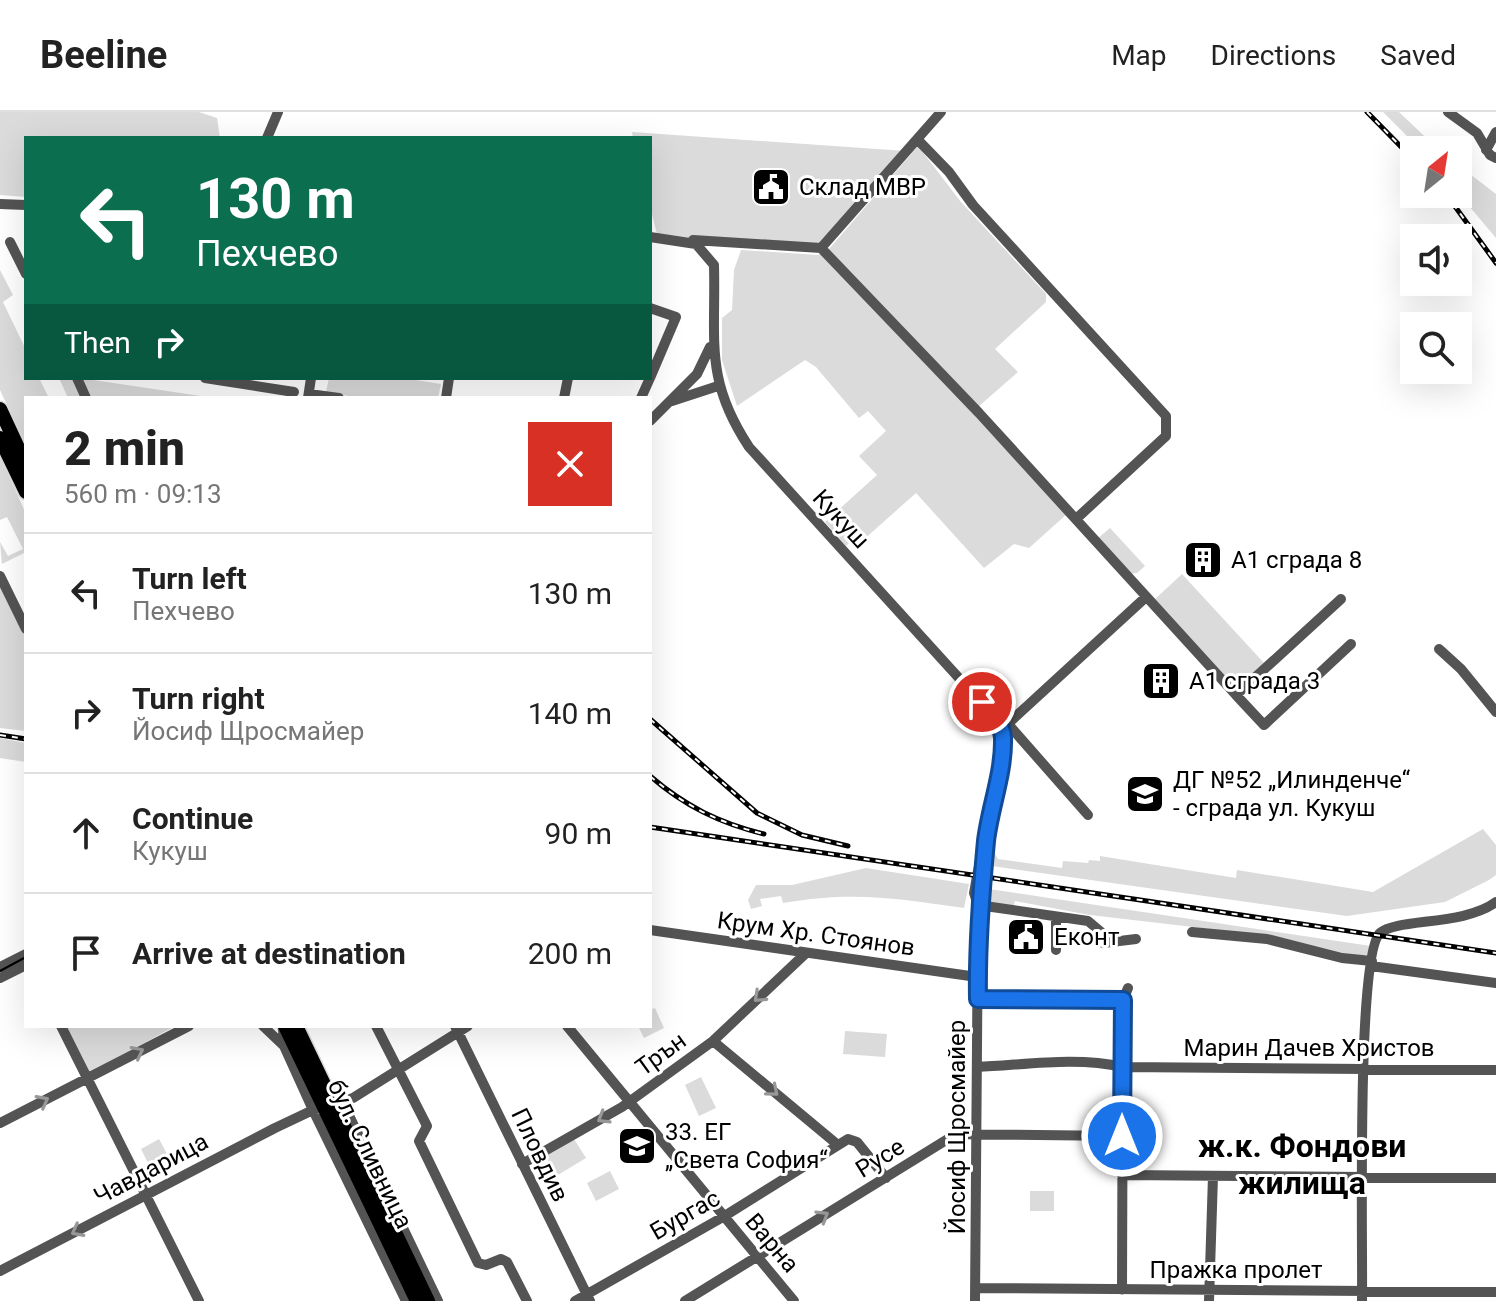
<!DOCTYPE html>
<html lang="en">
<head>
<meta charset="utf-8">
<style>
	body { margin:0; font-family:Roboto,sans-serif; background:#f2f2f2; color:#222; height:100vh; display:flex; flex-direction:column; font-size:30px; white-space:nowrap }
	* { box-sizing:border-box; margin:0 }
	p { font-size:26px; color:#767676 }
	.icon { flex:none; width:44px; height:44px; fill:none; stroke:currentColor; stroke-width:2; stroke-linecap:round; stroke-linejoin:round }
	.map { position:relative; flex:1; overflow:hidden }
	.sheet { position:absolute; left:24px; top:284px; width:628px; height:632px; display:flex; flex-direction:column; background:#fff; border-radius:0px; box-shadow:0 8px 32px #0002 }
	.sheet>* { flex:none }
	.hud { position:absolute; left:24px; top:24px; width:628px; height:244px; border-radius:0px; box-shadow:0 8px 32px #0002; background:#0b6e4f; color:#fff; overflow:hidden }
	.needle { width:52px; rotate:30deg }
	.tools { position:absolute; left:1400px; top:24px; display:grid; gap:16px }
	.tools a { display:grid; place-items:center; width:72px; height:72px; border-radius:0px; background:#fff; box-shadow:0 8px 32px #0002; font-size:40px }
	.pin { position:absolute; display:grid; place-items:center; width:68px; height:68px; color:#fff; margin:-34px; border:4px solid #fff; border-radius:50%; box-shadow:0 2px 8px #0007 }
	.me { position:absolute; width:88px; margin:-44px; rotate:0deg; stroke-linejoin:round; filter:drop-shadow(0 0 6px #0008) }
	.turn { display:flex; align-items:center; gap:28px; height:168px; padding:0 40px; font-size:36px }
	.turn .icon { width:104px; height:104px; stroke-width:2.5 }
	.turn b { display:block; font-size:56px; line-height:68px }
	.then { display:flex; align-items:center; height:76px; padding:0 40px; background:#0003; gap:16px; font-size:30px }
	.round { display:grid; place-items:center; flex:none; width:84px; height:84px; border-radius:0px; background:#f2f2f2 }
	.head { display:flex; align-items:center; justify-content:space-between; height:136px; padding:0 40px }
	h1 { font-size:48px; font-weight:800; line-height:60px }
	ul { padding:0; list-style:none }
	li { display:flex; align-items:center; gap:24px; height:120px; padding:0 40px; border-top:2px solid #e0e0e0 }
	li div { flex:1 }
	li b { display:block; font-size:30px }
	li em { font-style:normal }
	header { display:flex; align-items:center; gap:48px; box-sizing:border-box; height:112px; padding:0 40px; background:#fff; border-bottom:2px solid #e0e0e0 }
	header strong { font-size:38px }
	nav { display:flex; gap:44px; margin-inline-start:auto; font-size:28px }
	.map>svg:first-child { display:block }
	.green { fill:#dbdbdb }
	.lines { fill:none; stroke-linecap:round; stroke-linejoin:round }
	.major-casing { stroke:#dbdbdb; stroke-width:17 }
	.minor { stroke:#545454; stroke-width:10 }
	.major { stroke:#000; stroke-width:14 }
	.tram { stroke:#000; stroke-width:2 }
	.rail-casing { stroke:#000; stroke-width:5 }
	.rail { stroke:#fff; stroke-width:2; stroke-dasharray:6; stroke-linecap:butt }
	.oneway { stroke:#989898 }
	.route-casing { stroke:#114b97; stroke-width:20 }
	.route { stroke:#1a73e8; stroke-width:14 }
	.labels { text-anchor:middle; stroke-width:6; stroke-linejoin:round; paint-order:stroke }
	.poi-label { font-size:24px; fill:#000; stroke:#fff; text-anchor:start }
	.street-label { font-size:24px; fill:#000; stroke:#fff }
	.district-label { font-size:32px; font-weight:bold; fill:#000; stroke:#fff }
</style>
</head>
<body>
<header>
<strong>Beeline</strong>
<nav><a>Map</a><a>Directions</a><a>Saved</a></nav>
</header>
<div class="map">
<svg width="1496" height="1189" viewBox="0 0 1496 1189">
	<rect width="100%" height="100%" fill="#fff"/>
	<!-- green -->
	<path class="green" d="M0,0H199L217,6L220,26H26V85L0,83Z
		M1383,0H1399L1439,38H1421Z
		M632,20L906,39L825,133L658,126L650,94V26H633Z
		M918,34L961,90L1046,182V190L995,237L1018,260L978,295L1067,402L1029,436L1014,432L984,456L916,381L861,430L856,425L846,434L825,410L877,363L859,344L886,319L868,299L859,306L816,255L805,248L737,294L722,248V206L732,198L734,158L741,138L818,143L829,137Z
		M1458,53L1496,82V126L1458,81Z
		M0,158L13,183L3,190L26,238V266H39L49,286H26V333L0,278Z
		M59,266H74L83,286H68Z
		M80,266L214,286H89Z
		M329,266H403L441,272L438,286H359L326,280Z
		M0,344L26,402V440L2,452L0,430L8,444L23,437L7,405L0,408Z
		M1110,416L1145,454L1137,461L1129,462L1097,427Z
		M1182,462L1264,551L1242,574L1232,575L1153,489Z
		M0,472L26,526V619L0,616Z
		M0,626L26,631V650L0,646Z
		M1483,717L1496,733V763L1489,768L1445,790L1347,804L992,754L994,740L998,747L1062,756L1063,749L1088,751L1089,748L1100,749V744L1236,766L1237,758L1373,780Z
		M866,756L969,772L964,796C895,786 853,779 783,791L781,784L760,787L762,794L751,797L748,788L756,773H792Z
		M989,777L1371,834L1367,843H1342L1236,820L1090,803L1015,789L1013,795L989,790Z
		M655,896L664,916L644,926L638,914H650V898Z
		M64,914H175L88,962Z
		M845,919L887,922L885,945L843,942Z
		M701,965L716,996L699,1004L685,973Z
		M159,1027L174,1055L155,1065L141,1037Z
		M574,1027L586,1046L548,1069L537,1050Z
		M610,1059L619,1077L596,1089L587,1071Z
		M1030,1079H1054V1099H1030Z"/>
	<g class="lines">
		<defs>
			<path id="major" d="M0,297L26,353
				M0,326L26,380
				M285,914L417,1189
				M296,914L428,1189"/>
		</defs>
		<!-- major casing -->
		<use href="#major" class="major-casing"/>
		<!-- minor -->
		<path class="minor" d="M1448,0L1477,21L1490,43L1496,46
			M267,26L278,0
			M917,27L949,60L973,93L1166,304V324L1076,407
			M1486,38L1496,20
			M0,92L26,93
			M650,125L696,132L714,153C716,229 704,267 749,335L998,609L1003,627L1001,647L977,764L974,781L978,793
			M693,128L821,136L941,0
			M10,130L26,162
			M821,136L979,301L1236,583L1341,487
			M650,196L676,205L650,266
			M77,266L86,286
			M205,266L294,280
			M309,282L339,286
			M308,286L311,266
			M446,286L449,266
			M564,286L568,266
			M641,286L650,266
			M672,289L718,274
			M650,309L697,262L710,235
			M0,464L26,517
			M1439,537L1461,557L1496,600
			M1236,583L1264,613L1351,532
			M1008,612L1088,703
			M1001,618L1146,485
			M978,793L1088,809L1101,820L1103,831L1136,827
			M650,818L977,865
			M1192,820L1267,827L1342,846L1372,849
			M1056,838V805
			M1371,854L1496,871
			M0,855L26,842
			M0,866L26,853
			M978,887L1123,888
			M61,914L199,1189
			M263,914L284,934
			M376,914L427,1014L419,1029L478,1151L486,1153L501,1147L507,1150L527,1189
			M455,914L590,1189
			M567,914L794,1189
			M283,916L284,934L313,998L406,1189
			M713,929L838,1033
			M977,955C1025,953 1075,944 1123,955L1496,958
			M343,991L438,1189
			M0,1011L189,914
			M522,1052L622,995L713,929L805,842
			M1122,1063L1496,1066
			M0,1159L275,1016L313,998L353,986L468,914
			M975,1176L1496,1180
			M1122,1178L1123,888L1128,876
			M575,1189L723,1105L848,1027L857,1030L886,1066
			M685,1189L956,1022L1122,1024
			M975,1189L978,805L987,736
			M1209,1189L1213,1064
			M1362,1189C1363,1138 1356,843 1380,821C1397,806 1464,814 1496,790"/>
		<!-- major -->
		<use href="#major" class="major"/>
		<!-- tram -->
		<path class="tram" d="M0,859L26,845"/>
		<defs>
			<path id="rail" d="M1367,0L1414,48
				M1446,82L1496,151
				M650,607L757,701L802,723L848,734
				M0,623L26,627
				M650,664C685,694 719,711 764,722
				M650,715L1496,841"/>
		</defs>
		<!-- rail casing -->
		<use href="#rail" class="rail-casing"/>
		<!-- rail -->
		<use href="#rail" class="rail"/>
	</g>
	<!-- one-way arrows -->
	<defs><path id="oneway-chevron" d="M-2-3.5L2.5 0L-2 3.5" fill="none" stroke-width="1.6" stroke-linecap="round" stroke-linejoin="round" transform="scale(2)"/></defs>
	<g class="oneway">
		<use href="#oneway-chevron" transform="translate(759 885) rotate(137)"/>
		<use href="#oneway-chevron" transform="translate(138 940) rotate(-27)"/>
		<use href="#oneway-chevron" transform="translate(773 979) rotate(40)"/>
		<use href="#oneway-chevron" transform="translate(43 989) rotate(-28)"/>
		<use href="#oneway-chevron" transform="translate(603 1006) rotate(149)"/>
		<use href="#oneway-chevron" transform="translate(823 1104) rotate(-32)"/>
		<use href="#oneway-chevron" transform="translate(77 1119) rotate(152)"/>
	</g>
	<g class="lines">
		<defs>
			<path id="route" d="M982,590C992,601 1002,611 1003,626C1004,661 990,695 986,729C981,782 977,834 978,887L1123,888L1122,1024"/>
		</defs>
		<!-- route casing -->
		<use href="#route" class="route-casing"/>
		<!-- route -->
		<use href="#route" class="route"/>
	</g>
	<!-- icons -->
	<defs>
		<symbol id="civic-square" viewBox="-11 -11 22 22"><rect x="-9" y="-9" width="18" height="18" rx="4" fill="#000" stroke="#fff"/><path d="M-.6-6.5H3V-4.5H.6V-3L4-1V1h2V6H-6V1h2V-1L-.6-3ZM-1.2 2.5V6h2.4V2.5Z" fill="#fff"/></symbol>
		<symbol id="building-square" viewBox="-11 -11 22 22"><rect x="-9" y="-9" width="18" height="18" rx="4" fill="#000" stroke="#fff"/><path d="M-4-6H4V6H1V3H-1V6H-4ZM-2.5-4.3h1.7v1.8h-1.7ZM.8-4.3h1.7v1.8H.8ZM-2.5-1h1.7V.8h-1.7ZM.8-1h1.7V.8H.8Z" fill="#fff"/></symbol>
		<symbol id="school-square" viewBox="-11 -11 22 22"><rect x="-9" y="-9" width="18" height="18" rx="4" fill="#000" stroke="#fff"/><path d="M0-5L7-2L0 1L-7-2ZM-4 1L0 2.5L4 1V4Q0 6-4 4Z" fill="#fff"/></symbol>
	</defs>
	<g fill-rule="evenodd">
		<use href="#civic-square" x="749" y="53" width="44" height="44"/>
		<use href="#building-square" x="1181" y="426" width="44" height="44"/>
		<use href="#building-square" x="1139" y="547" width="44" height="44"/>
		<use href="#school-square" x="1123" y="660" width="44" height="44"/>
		<use href="#civic-square" x="1004" y="803" width="44" height="44"/>
		<use href="#school-square" x="615" y="1012" width="44" height="44"/>
	</g>
	<g class="labels">
		<!-- poi labels -->
		<g class="poi-label">
			<text x="799" y="83">Склад МВР</text>
			<text x="1231" y="456">А1 сграда 8</text>
			<text x="1189" y="577">А1 сграда 3</text>
			<text x="1173" y="676">ДГ №52 „Илинденче“<tspan x="1173" dy="28">- сграда ул. Кукуш</tspan></text>
			<text x="1054" y="833">Еконт</text>
			<text x="665" y="1028">33. ЕГ<tspan x="665" dy="28">„Света София“</tspan></text>
		</g>
		<!-- street labels -->
		<g class="street-label">
			<text transform="translate(841 407) rotate(47)" y="8">Кукуш</text>
			<text transform="translate(816 822) rotate(8)" y="8">Крум Хр. Стоянов</text>
			<text x="1309" y="944">Марин Дачев Христов</text>
			<text transform="translate(661 942) rotate(-36)" y="8">Трън</text>
			<text transform="translate(957 1015) rotate(-90)" y="8">Йосиф Щросмайер</text>
			<text transform="translate(370 1042) rotate(64)" y="8">бул. Сливница</text>
			<text transform="translate(540 1043) rotate(64)" y="8">Пловдив</text>
			<text transform="translate(880 1046) rotate(-32)" y="8">Русе</text>
			<text transform="translate(151 1057) rotate(-28)" y="8">Чавдарица</text>
			<text transform="translate(685 1103) rotate(-30)" y="8">Бургас</text>
			<text transform="translate(772 1131) rotate(50)" y="8">Варна</text>
			<text x="1236" y="1166">Пражка пролет</text>
		</g>
		<!-- district labels -->
		<g class="district-label">
			<text x="1302" y="1045">ж.к. Фондови<tspan x="1302" dy="37">жилища</tspan></text>
		</g>
	</g>
</svg>
<div class="tools">
<a><svg class="needle" viewBox="-14 -14 28 28"><path d="M0-13l5 13h-10z" fill="#e53935"/><path d="M0 13l5-13h-10z" fill="#767676"/></svg></a>
<a><svg class="icon" aria-label="sound" viewBox="0 0 24 24"><path d="M4 9h4l5-4v14l-5-4H4zM17 9q2 3 0 6"/></svg></a>
<a><svg class="icon" aria-label="search" viewBox="0 0 24 24"><circle cx="10" cy="10" r="6"/><path d="M15 15l6 6"/></svg></a>
</div>
<div class="pin" style="left:982px;top:590px;background:#d93025"><svg class="icon" aria-label="arrive" viewBox="0 0 24 24"><path d="M6 21V4h12l-3 4 3 4H6"/></svg></div>
<svg class="me" style="left:1122px;top:1024px" viewBox="-20 -20 40 40"><circle r="17" fill="#1a73e8" stroke="#fff" stroke-width="3"/><path d="M0-11L8 9 0 5-8 9z" fill="#fff"/></svg>
<div class="hud">
<div class="turn"><svg class="icon" aria-label="left" viewBox="0 0 24 24"><path d="M17 20v-9H6M10 6l-5 5 5 5"/></svg><div><b>130 m</b>Пехчево</div></div>
<div class="then">Then<svg class="icon" aria-label="right" viewBox="0 0 24 24"><path d="M7 20v-9h11M14 6l5 5-5 5"/></svg></div>
</div>
<section class="sheet">
<div class="head"><div><h1>2 min</h1><p>560 m · 09:13</p></div><a class="round" style="background:#d93025;color:#fff"><svg class="icon" aria-label="close" viewBox="0 0 24 24"><path d="M6 6l12 12M18 6L6 18"/></svg></a></div>
<ul>
<li><svg class="icon" aria-label="left" viewBox="0 0 24 24"><path d="M17 20v-9H6M10 6l-5 5 5 5"/></svg><div><b>Turn left</b><p>Пехчево</p></div><em>130 m</em></li>
<li><svg class="icon" aria-label="right" viewBox="0 0 24 24"><path d="M7 20v-9h11M14 6l5 5-5 5"/></svg><div><b>Turn right</b><p>Йосиф Щросмайер</p></div><em>140 m</em></li>
<li><svg class="icon" aria-label="ahead" viewBox="0 0 24 24"><path d="M12 20V5M6 11l6-6 6 6"/></svg><div><b>Continue</b><p>Кукуш</p></div><em>90 m</em></li>
<li><svg class="icon" aria-label="arrive" viewBox="0 0 24 24"><path d="M6 21V4h12l-3 4 3 4H6"/></svg><div><b>Arrive at destination</b></div><em>200 m</em></li>
</ul>
</section>
</div>
</body>
</html>
